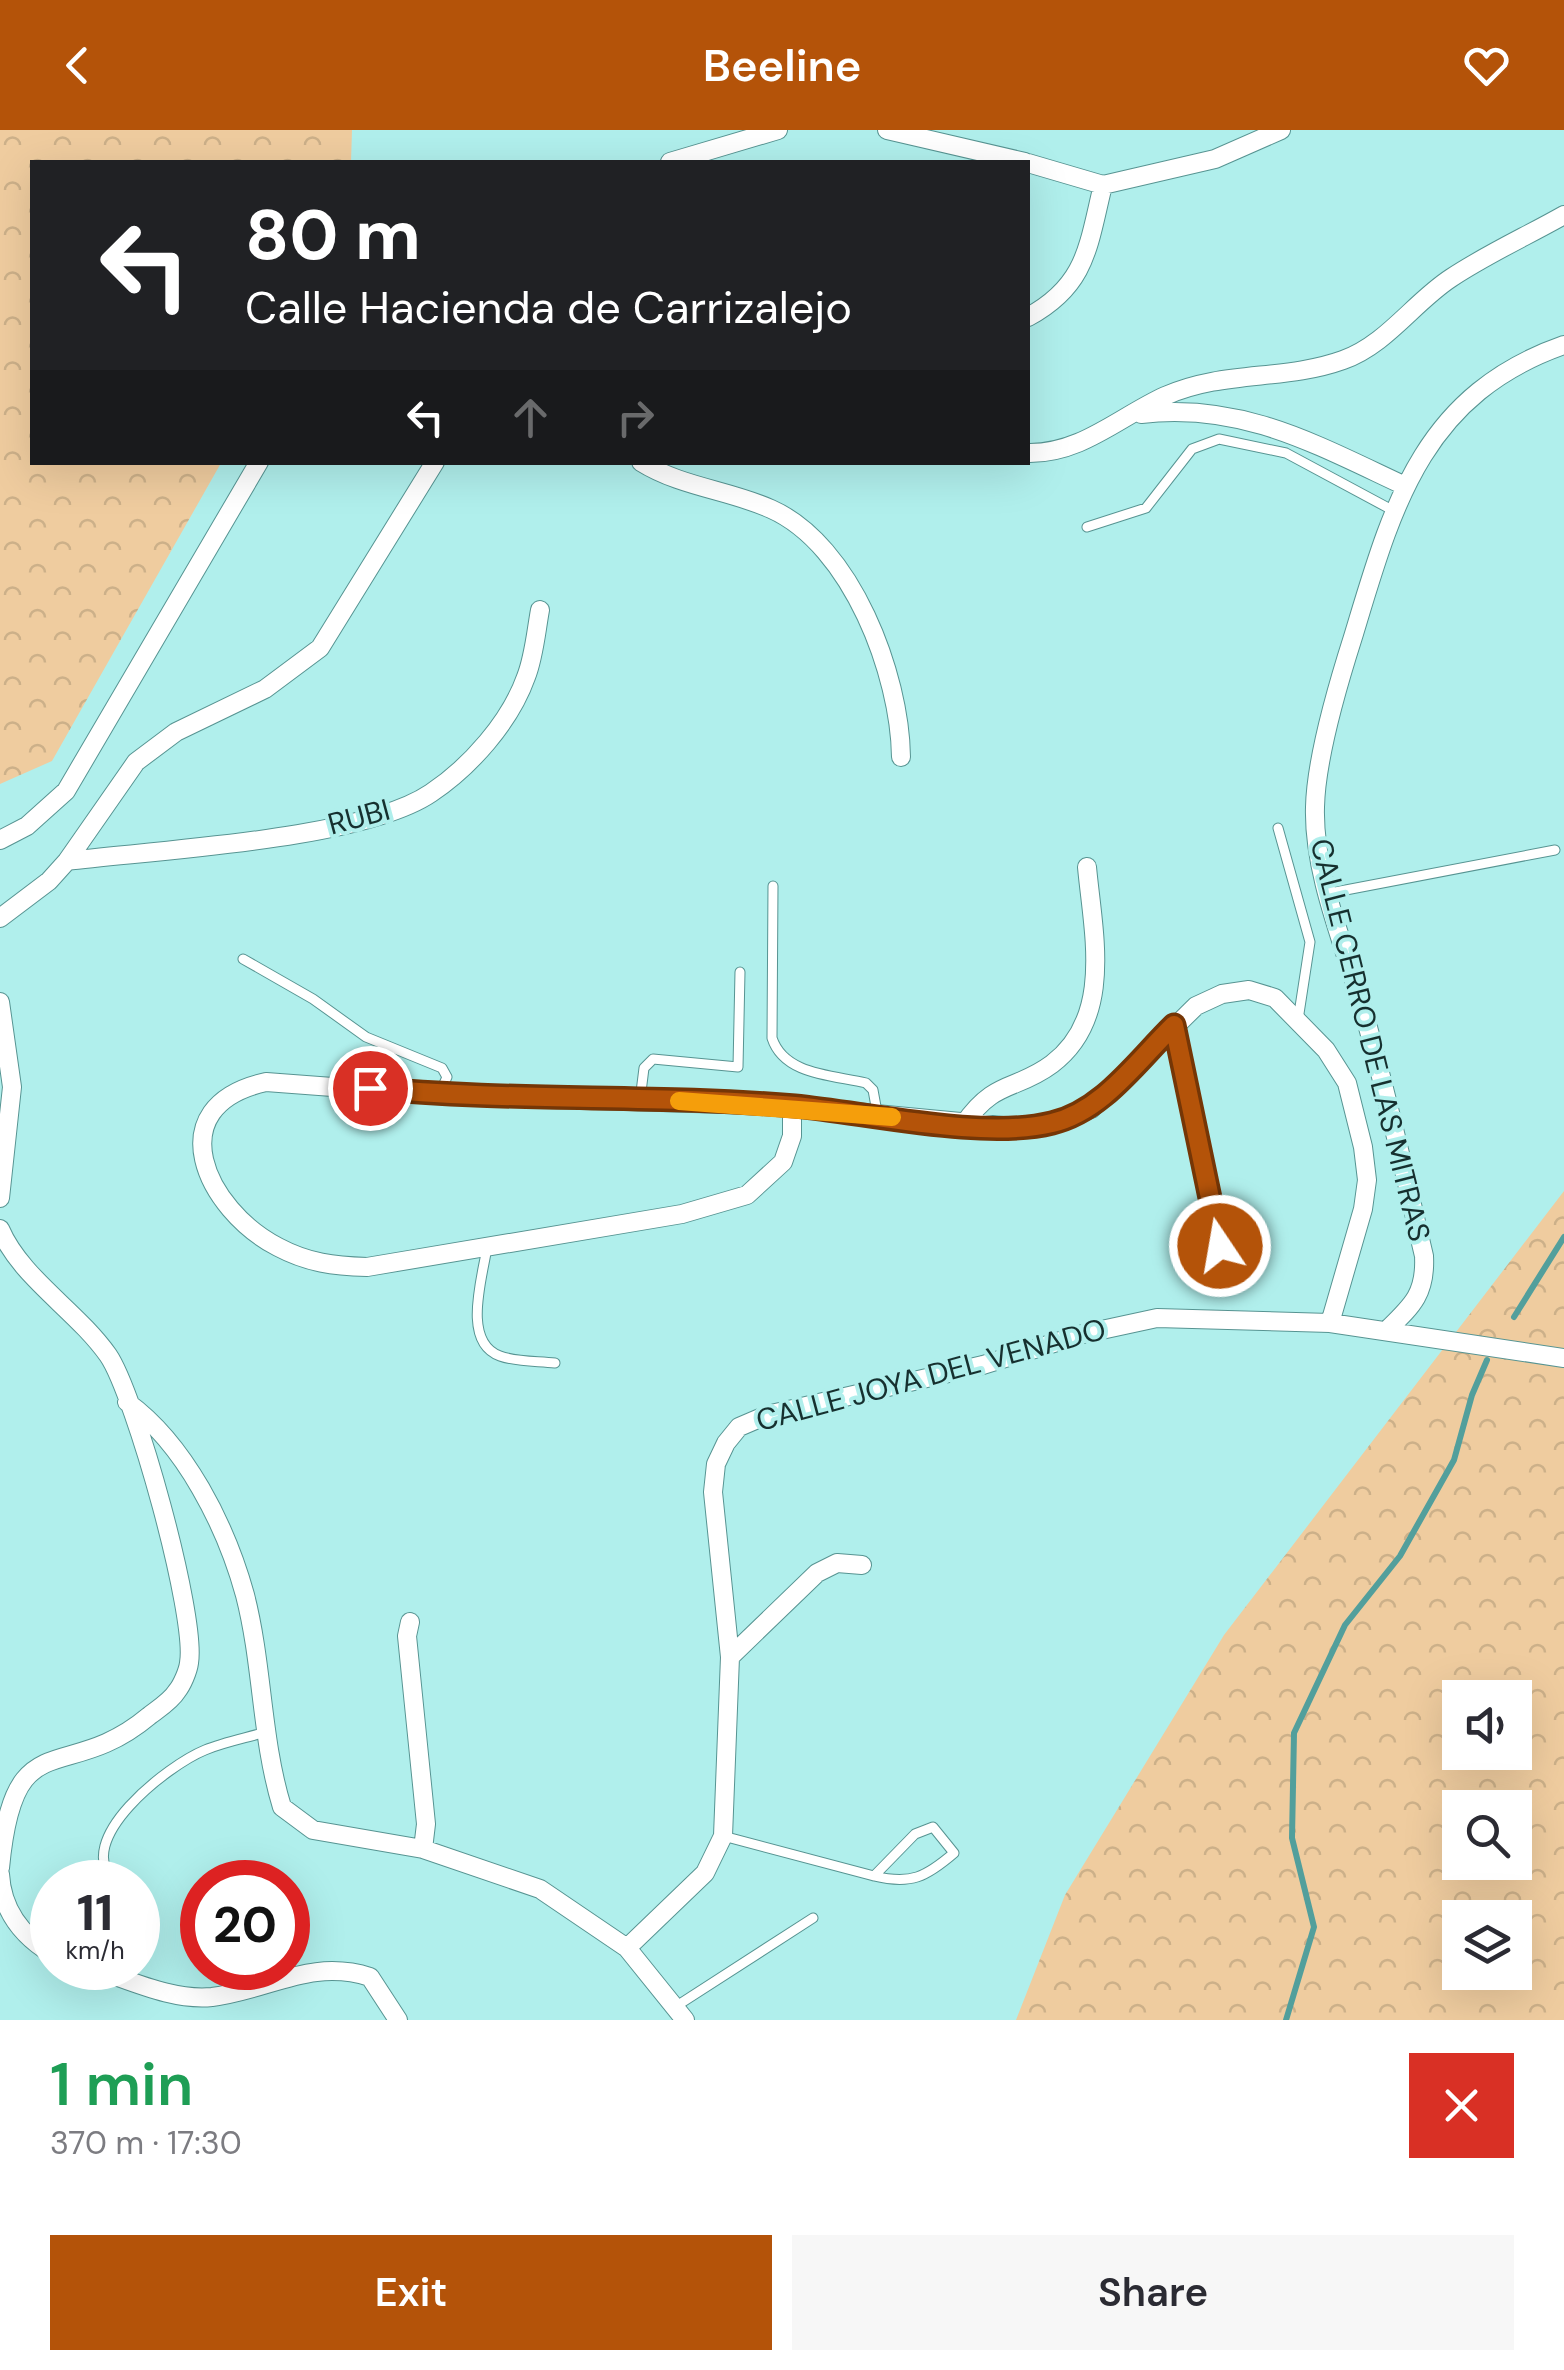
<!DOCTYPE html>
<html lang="en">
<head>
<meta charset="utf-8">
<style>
	body { margin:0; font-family:"DM Sans",sans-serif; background:#f7f7f7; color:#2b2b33; height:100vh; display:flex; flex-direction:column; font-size:38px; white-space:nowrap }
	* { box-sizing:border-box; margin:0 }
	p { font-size:32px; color:#7c7c81 }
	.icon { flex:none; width:55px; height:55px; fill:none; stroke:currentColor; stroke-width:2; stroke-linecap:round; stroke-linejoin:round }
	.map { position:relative; height:1890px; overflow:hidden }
	.drawer { display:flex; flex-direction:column; background:#fff; flex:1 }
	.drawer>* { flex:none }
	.hud { position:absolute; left:30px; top:30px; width:1000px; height:305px; border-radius:0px; box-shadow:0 10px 40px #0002; background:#202124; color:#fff; overflow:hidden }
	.controls { position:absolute; left:1442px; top:1550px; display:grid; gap:20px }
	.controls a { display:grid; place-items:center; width:90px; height:90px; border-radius:0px; background:#fff; box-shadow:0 10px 40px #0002; font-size:50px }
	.speed { position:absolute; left:30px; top:1730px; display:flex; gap:20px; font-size:50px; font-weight:700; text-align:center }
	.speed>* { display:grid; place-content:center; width:130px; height:130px; border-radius:50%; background:#fff; box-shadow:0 10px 40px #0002; line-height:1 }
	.speed small { font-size:25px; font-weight:400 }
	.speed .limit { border:15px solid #d22; background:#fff; color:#111 }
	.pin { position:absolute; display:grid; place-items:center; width:85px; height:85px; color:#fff; margin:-42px; border:5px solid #fff; border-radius:50%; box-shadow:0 2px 10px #0007 }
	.me { position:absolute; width:110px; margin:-55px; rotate:348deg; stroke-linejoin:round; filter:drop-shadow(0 0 8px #0008) }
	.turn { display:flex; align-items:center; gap:35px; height:210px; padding:0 50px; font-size:45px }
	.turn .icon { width:130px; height:130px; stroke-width:2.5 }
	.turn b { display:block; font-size:70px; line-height:85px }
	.lanes { display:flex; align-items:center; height:95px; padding:0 50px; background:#0003; justify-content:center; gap:50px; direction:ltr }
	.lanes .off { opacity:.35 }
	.round { display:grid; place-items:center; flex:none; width:105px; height:105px; border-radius:0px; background:#f7f7f7 }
	.head { display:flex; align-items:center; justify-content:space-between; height:170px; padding:0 50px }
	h1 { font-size:60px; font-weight:600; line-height:75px; color:#1e9e55 }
	.action { display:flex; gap:20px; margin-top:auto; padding:20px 50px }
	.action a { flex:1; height:115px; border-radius:0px; background:#b45309; color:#fff; font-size:40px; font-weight:600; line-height:115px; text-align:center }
	.action a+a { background:#f7f7f7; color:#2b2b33 }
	header { display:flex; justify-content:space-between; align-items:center; height:130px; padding:0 50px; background:#b45309; color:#fff; font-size:45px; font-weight:600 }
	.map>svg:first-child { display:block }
	.forest { fill:url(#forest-crowns); fill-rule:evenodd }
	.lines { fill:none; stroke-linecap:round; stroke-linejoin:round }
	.stream { stroke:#529f9c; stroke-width:6 }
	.lane-casing { stroke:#579492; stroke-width:11 }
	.street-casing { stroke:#579492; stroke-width:20 }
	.lane { stroke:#fff; stroke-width:9 }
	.street { stroke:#fff; stroke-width:18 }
	.route-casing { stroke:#753606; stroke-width:25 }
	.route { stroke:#b45309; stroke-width:18 }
	.slow { stroke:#f59e0b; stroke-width:18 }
	.labels { text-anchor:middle; stroke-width:8; stroke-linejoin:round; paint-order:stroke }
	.street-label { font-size:30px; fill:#16302f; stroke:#b0efec }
</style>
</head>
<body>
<header><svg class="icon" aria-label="back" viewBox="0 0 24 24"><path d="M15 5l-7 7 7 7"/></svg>Beeline<svg class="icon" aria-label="heart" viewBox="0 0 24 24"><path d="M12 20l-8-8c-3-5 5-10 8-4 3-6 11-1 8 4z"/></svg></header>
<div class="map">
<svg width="1564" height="1890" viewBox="0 0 1564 1890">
	<defs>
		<pattern id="forest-crowns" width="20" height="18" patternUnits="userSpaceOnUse" patternTransform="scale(2.5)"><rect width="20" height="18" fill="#efcc9f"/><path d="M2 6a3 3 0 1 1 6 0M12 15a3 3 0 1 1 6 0" fill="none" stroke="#ccb089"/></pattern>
	</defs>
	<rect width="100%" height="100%" fill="#b0efec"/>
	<!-- forest -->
	<path class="forest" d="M0,0H352L351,32H32V332L221,333L52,631L0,654Z
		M1564,1061V1890H1016L1065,1765L1224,1505ZM1460,1568H1515V1622H1460ZM1460,1678H1515V1732H1460ZM1460,1788H1515V1842H1460Z"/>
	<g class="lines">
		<!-- stream -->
		<path class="stream" d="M1514,1187L1564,1107
			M1286,1890L1314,1797L1292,1708L1294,1603L1345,1495L1400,1426L1454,1330L1472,1265L1487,1230"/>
		<defs>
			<path id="lane" d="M1087,397L1146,378L1192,319L1219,309L1286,323L1394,381
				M1278,698L1310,812L1298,890
				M773,756L772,908C784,945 832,945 866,953L873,960L877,982
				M1330,763L1555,720
				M243,829L313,869L366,907L442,938L447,947L439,965
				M1174,898L1220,1116
				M640,970L644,938L653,929L738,937L740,842
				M487,1117C483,1146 461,1212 500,1226C516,1232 538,1231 555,1233
				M723,1706L874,1746C911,1755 926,1747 954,1723L933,1697L915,1704L874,1746
				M115,1752C70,1711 168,1635 205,1620C224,1612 246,1608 266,1602
				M675,1877L813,1788"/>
			<path id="street" d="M887,0L1025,32
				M670,32L778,0
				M1028,33L1103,55L1215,29L1281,0
				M1028,187C1087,155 1088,116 1103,55
				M1141,284C1241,272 1315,314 1403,355
				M1028,323C1081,324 1119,287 1165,266C1223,240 1285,251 1343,230C1386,215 1414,172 1451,148C1487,124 1527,106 1564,85
				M641,332C681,357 729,360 771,379C852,415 900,545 901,627
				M0,710L27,696L66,661L259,332
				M67,731C156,720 362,710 431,663C470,637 510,592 526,547C534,527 536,502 540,480
				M0,788L49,751L67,731L136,632L176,602L265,559L320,518L435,332
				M0,872L12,957L0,1068
				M792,976V1006L783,1032L747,1065L682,1084L367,1137C334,1136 308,1133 278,1117C206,1080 157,976 266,952L439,965L792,976L1013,997L1051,994L1091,979L1196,876L1222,864L1249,860L1275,868L1326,920L1347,953L1363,1017L1367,1050L1363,1079L1330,1193
				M964,994C995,949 1016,961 1052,934C1114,887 1093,803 1087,737
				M0,1099C21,1148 76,1180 108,1225C135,1264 197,1486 189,1533C188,1541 182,1555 177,1561C171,1571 158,1579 149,1586C64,1657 14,1588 0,1738
				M1386,1201C1412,1176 1426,1164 1424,1126C1405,1045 1387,964 1364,883C1346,819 1313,745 1315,677C1316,629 1338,554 1353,507C1392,378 1421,265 1564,215
				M127,1272C185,1314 226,1396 245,1465C263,1535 261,1609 282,1677L313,1700L423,1719L540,1759L627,1818L685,1890
				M410,1492L407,1506L426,1694L423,1719
				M730,1527L817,1443L837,1433L862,1435
				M0,1744C2,1781 22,1806 52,1824
				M627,1818L705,1743L723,1706L730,1527L713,1362L716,1334L726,1313L739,1297L767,1285L983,1235L1083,1204L1157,1188L1330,1193L1564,1228
				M92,1838C130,1850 172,1871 212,1867C269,1860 311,1828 370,1847L398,1890"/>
		</defs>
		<!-- lane casing -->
		<use href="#lane" class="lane-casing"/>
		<!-- street casing -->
		<use href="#street" class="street-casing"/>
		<!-- lane -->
		<use href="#lane" class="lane"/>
		<!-- street -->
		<use href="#street" class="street"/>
	</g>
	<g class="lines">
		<defs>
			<path id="route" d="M370,958C511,972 653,964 795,976C867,983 984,1010 1052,993C1103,981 1137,931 1174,895L1220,1116"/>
		</defs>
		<!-- route casing -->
		<use href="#route" class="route-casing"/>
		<!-- route -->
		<use href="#route" class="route"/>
		<!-- slow -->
		<path class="slow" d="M679,971L892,987"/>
	</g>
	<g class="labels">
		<!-- street labels -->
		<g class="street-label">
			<text transform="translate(359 687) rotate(-15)" y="10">RUBI</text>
			<text transform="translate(1370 910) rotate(76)" y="10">CALLE CERRO DE LAS MITRAS</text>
			<text transform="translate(931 1245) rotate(-15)" y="10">CALLE JOYA DEL VENADO</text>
		</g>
	</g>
</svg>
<div class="controls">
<a><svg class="icon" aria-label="sound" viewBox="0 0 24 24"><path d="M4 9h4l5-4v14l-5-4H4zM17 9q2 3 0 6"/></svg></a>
<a><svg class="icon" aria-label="search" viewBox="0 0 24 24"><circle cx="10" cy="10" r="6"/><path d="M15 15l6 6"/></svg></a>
<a><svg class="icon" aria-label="layers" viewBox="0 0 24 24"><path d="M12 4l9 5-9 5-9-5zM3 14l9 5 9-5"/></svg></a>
</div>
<div class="speed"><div>11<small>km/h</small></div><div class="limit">20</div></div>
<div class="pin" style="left:370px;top:958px;background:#d93025"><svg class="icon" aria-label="arrive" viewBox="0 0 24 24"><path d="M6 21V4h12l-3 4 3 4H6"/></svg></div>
<svg class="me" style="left:1220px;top:1116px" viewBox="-20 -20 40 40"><circle r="17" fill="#b45309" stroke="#fff" stroke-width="3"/><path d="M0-11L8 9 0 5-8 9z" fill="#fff"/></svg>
<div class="hud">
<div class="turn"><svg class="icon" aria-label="left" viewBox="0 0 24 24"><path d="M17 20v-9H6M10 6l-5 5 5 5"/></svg><div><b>80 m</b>Calle Hacienda de Carrizalejo</div></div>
<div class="lanes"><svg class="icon" aria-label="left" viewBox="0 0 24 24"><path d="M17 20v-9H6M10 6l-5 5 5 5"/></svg><svg class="icon off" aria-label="ahead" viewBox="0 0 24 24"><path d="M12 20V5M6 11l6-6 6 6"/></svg><svg class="icon off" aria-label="right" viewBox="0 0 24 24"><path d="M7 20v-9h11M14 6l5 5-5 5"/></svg></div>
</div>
</div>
<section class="drawer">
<div class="head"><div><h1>1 min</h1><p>370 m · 17:30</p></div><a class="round" style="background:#d93025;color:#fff"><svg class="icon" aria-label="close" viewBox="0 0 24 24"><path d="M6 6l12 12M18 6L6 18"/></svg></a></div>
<div class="action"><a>Exit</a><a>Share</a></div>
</section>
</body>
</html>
